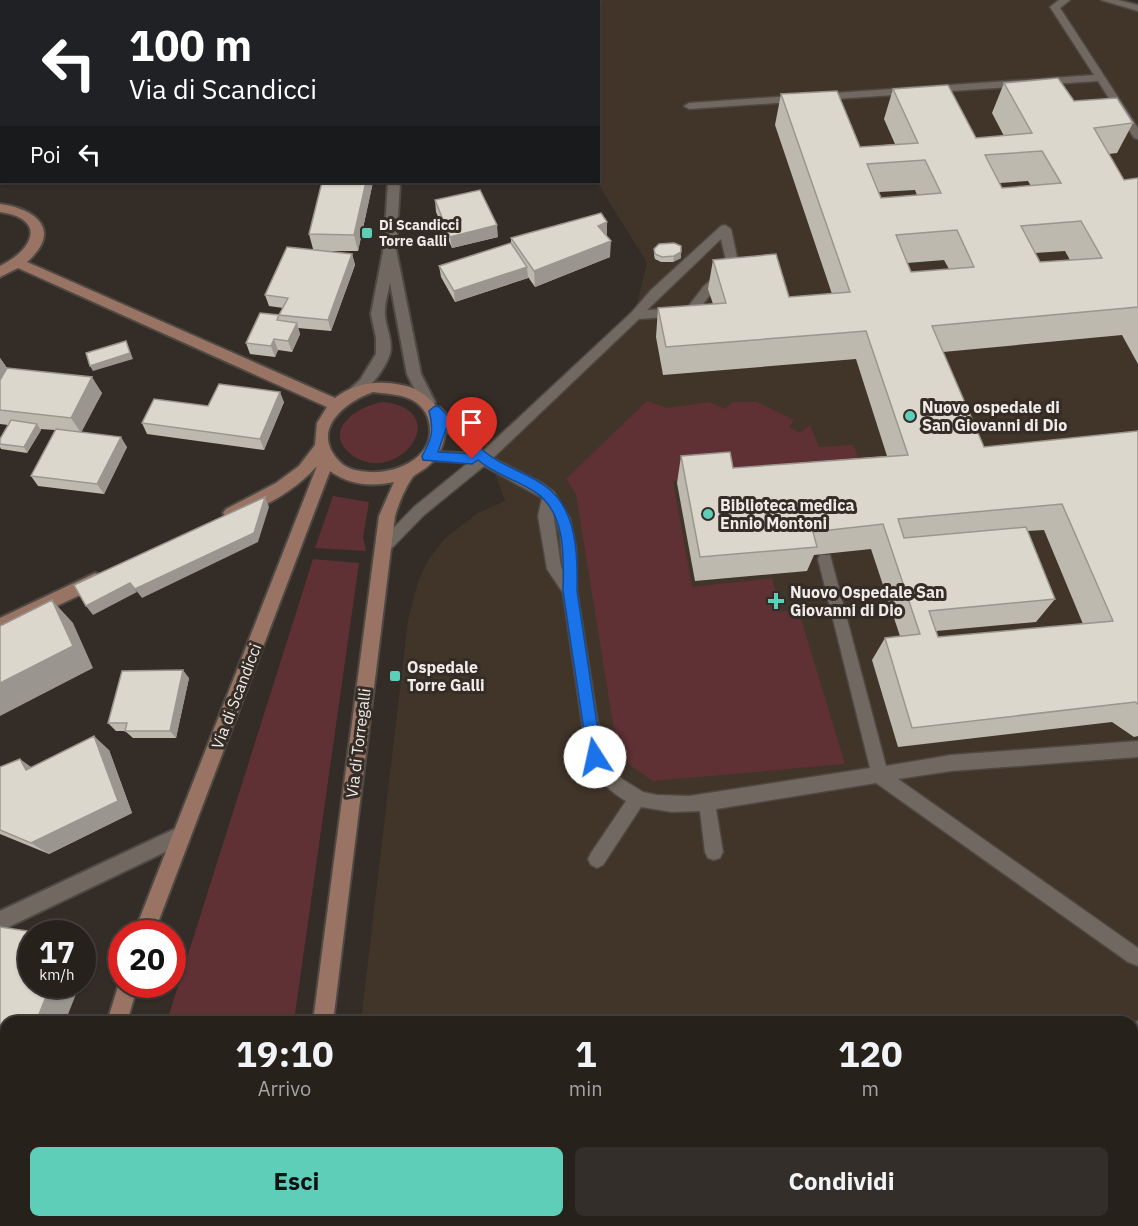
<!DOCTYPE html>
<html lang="it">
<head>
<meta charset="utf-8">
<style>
	body { margin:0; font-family:"IBM Plex Sans",sans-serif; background:#332e29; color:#f1f3f6; height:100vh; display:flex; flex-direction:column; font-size:22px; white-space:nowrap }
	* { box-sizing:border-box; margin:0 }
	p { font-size:20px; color:#a4a3a3 }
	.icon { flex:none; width:33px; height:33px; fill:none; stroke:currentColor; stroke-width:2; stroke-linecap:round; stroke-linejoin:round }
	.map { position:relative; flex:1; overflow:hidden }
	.sheet { position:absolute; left:0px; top:1016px; width:1138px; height:212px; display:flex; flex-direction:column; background:#27211c; border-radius:18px 18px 0 0; box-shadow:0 2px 4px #0004,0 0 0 2px #433e3b }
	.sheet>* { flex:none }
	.hud { position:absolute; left:0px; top:0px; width:600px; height:183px; box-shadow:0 2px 4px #0004,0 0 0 2px #433e3b; background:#202124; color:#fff; overflow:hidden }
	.speed { position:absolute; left:18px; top:920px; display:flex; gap:12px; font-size:30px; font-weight:700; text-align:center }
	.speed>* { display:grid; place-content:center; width:78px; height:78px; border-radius:50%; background:#27211c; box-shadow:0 2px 4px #0004,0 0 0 2px #433e3b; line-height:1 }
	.speed small { font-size:15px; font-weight:400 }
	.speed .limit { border:9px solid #d22; background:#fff; color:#111 }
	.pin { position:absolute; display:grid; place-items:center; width:51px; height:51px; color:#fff; margin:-62px -26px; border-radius:50% 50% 50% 0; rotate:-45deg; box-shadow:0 0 6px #0007 }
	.pin .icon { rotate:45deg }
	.me { position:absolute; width:66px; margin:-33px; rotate:350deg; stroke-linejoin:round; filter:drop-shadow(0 0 4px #0008) }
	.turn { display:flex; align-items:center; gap:21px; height:126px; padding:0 30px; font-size:27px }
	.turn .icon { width:78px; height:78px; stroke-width:2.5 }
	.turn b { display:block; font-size:42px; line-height:51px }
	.then { display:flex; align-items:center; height:57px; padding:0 30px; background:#0003; gap:12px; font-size:22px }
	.eta { display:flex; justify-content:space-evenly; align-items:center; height:102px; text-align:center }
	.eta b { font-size:36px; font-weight:700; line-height:42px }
	.cta { display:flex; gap:12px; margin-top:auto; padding:12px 30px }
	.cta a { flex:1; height:69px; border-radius:9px; background:#5eceb8; color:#111; font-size:24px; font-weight:700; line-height:69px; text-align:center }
	.cta a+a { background:#332e29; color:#f1f3f6 }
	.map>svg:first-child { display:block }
	.built { fill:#41352a }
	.green { fill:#5f3134 }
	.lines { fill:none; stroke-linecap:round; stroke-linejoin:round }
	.service-casing { stroke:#4f4943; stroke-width:3 }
	.minor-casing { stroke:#4f4943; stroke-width:4 }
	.tertiary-casing { stroke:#4f4943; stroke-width:4 }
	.secondary-casing { stroke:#4f4943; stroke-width:4 }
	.service { fill:#716861; fill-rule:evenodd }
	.minor { fill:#716861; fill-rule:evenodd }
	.tertiary { fill:#716861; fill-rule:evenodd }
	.secondary { fill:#997464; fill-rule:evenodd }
	.wall { fill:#bdb9af; fill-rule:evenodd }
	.shaded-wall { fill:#9a968f }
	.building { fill:#dcd7cc; stroke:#9a968f; stroke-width:1.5; fill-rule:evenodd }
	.route { fill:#1a73e8; stroke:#114b97; stroke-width:1.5; fill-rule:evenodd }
	.poi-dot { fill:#5eceb8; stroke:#342c26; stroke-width:2 }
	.labels { text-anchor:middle; stroke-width:6; stroke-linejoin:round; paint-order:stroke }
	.far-poi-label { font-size:14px; font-weight:bold; fill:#f1ece8; stroke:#342c26; text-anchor:start }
	.poi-label { font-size:16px; font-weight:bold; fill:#f1ece8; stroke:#342c26; text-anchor:start }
	.street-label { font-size:16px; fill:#f1ece8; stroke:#342c26 }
</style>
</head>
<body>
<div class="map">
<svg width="1138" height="1226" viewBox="0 0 1138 1226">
	<rect width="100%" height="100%" fill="#342c26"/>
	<!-- built -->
	<path class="built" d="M390,0H1127L1138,3V1226H339V1221H1132V1022L361,1021L408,620L418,582L427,562L444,539L478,513L505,501L485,446L636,307L647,263L597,182L598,2Z"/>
	<!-- green -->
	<path class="green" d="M647,401L667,408L709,402L725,409L733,402H757L794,420L789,427L800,433L810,425L819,447L853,445L862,467L673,481L692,587L772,578L781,612L798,609L845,764L653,781L630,765L616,742L576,494L566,479Z
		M384,402C456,411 397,488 352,455C320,431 358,405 384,402Z
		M333,496L369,502L363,537L366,551L315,548Z
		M313,559L359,563L294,1021H167Z
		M122,1221H261L259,1226H123Z"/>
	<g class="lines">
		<defs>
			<path id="service" d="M452,0H462V2H452Z
				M1059,0H1070L1060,8L1138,128V139L1134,138L1098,81L689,109L684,106L689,103L1094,75L1050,7Z
				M1101,0H1118L1138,5V11Z
				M725,225L731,229L739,266L712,292L695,315L639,319L493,458L542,483L554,492L570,519L576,548L577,591L603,755L622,779L643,792L657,795L689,796L870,768L818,559L820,555H830L886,766L951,755L1138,741V757L951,771L898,779L1138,948V966L1128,962L876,783L716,809L723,852L720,858L714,860L708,858L705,852L700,811L672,812L641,807L603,865L597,868L591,865L588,859L591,853L626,801C608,791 595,775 587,757L563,593L547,569L538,516L542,498L484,466L424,515L387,553H377L375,549L377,545L414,507L468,463L423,460L421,456L428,451L468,453L430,415L428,411L430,407H440L483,451L632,312L651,290L721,226ZM721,239L727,265L704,286L687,308L647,310ZM553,512L560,533L563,570L561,567Z
				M1138,1021V1041L1132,1043V1023Z
				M859,1221H884L882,1226H857Z"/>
			<path id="minor" d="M181,826L188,829L190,835L188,841L0,931V911Z"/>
			<path id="tertiary" d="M374,0H384V2H374Z
				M388,182H400L396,249L421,374L435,402L433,406H423L407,374L390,283C388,293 384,305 385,316C386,328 393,341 390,353C386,369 364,397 348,402L341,397L360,380L376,354V338L371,314L384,246Z"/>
			<path id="secondary" d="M0,204C36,209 63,230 27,262L335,398C355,383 377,380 401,385C415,387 427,395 436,406C452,424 445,453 427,467C422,471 416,473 412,478C404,490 399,503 395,516L333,1022H313L379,516L394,482C372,487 349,485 330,471L154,933H134L317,466C295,491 262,509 231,519L226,517L223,513L226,509L276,483L299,466L315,445L317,423L327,407L18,268L0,277V266C33,250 48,219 0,212ZM373,392C388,394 405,394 417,403C423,408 428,415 429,422C437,456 398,474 369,472C359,471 348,470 340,462C309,431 344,402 373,392Z
				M95,573L101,575L103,580L101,585L0,633V618Z
				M121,977L122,984H138L127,1022H107Z
				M67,1221H89V1226H67Z
				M288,1221H310L309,1226H287Z"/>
		</defs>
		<!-- service casing -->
		<use href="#service" class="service-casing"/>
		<!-- minor casing -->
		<use href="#minor" class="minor-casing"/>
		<!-- tertiary casing -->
		<use href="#tertiary" class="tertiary-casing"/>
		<!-- secondary casing -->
		<use href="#secondary" class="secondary-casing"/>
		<!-- service -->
		<use href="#service" class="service"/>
		<!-- minor -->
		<use href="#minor" class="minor"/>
		<!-- tertiary -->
		<use href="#tertiary" class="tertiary"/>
		<!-- secondary -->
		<use href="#secondary" class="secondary"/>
	</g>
	<!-- wall -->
	<path class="wall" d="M1004,83L1074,101L1133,123L1117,153L1109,154L1124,180L1138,178V364L1122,335L943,352L984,447L1138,431V736L1134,737L1112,722L898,747L872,660L885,638L900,636L871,549L814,555L807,571L695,581L677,483L681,456L733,468L887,456L856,359L663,375L656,337L658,308L713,304L708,289L713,260L789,297L832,294L775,125L781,94L860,147L895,144L884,119L893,89L976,138L1004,136L992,113ZM1028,181L1031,186L1002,188L1000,183ZM915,190L917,195L881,198L879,192ZM1065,251L1070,260L1040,262L1035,253ZM944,260L949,269L911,272L907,263ZM1044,530L1083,624L938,637L936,631L1036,622L1055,599L1027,531Z
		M373,182L358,251H324L352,254L355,265L331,331L298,328L300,334L292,352L278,350L275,357L250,354L246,343L279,315L283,308L269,306L265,295L313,249L309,234Z
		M435,200L498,237L452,248L436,212Z
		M607,222V236L610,257L535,287L528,277V278L455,302L441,277L439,266L511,243V238Z
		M654,249L681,258L673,262H661L655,259L654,255Z
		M0,358L7,368L102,393L81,432L127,447L104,494L38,486L31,476L55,430L40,429L41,430L27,453L1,449L0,447V444L8,425L0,424Z
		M284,402L264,450L147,434L142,423L208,406Z
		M189,678L176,738H133L125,731H116L108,723Z
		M109,750L132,813L49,854L0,834V767H31Z"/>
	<!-- shaded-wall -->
	<path class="shaded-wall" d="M22,0H49L47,2H20Z
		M2,13V36L0,37V14Z
		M366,182H373L358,251L354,235Z
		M607,222V239L598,226Z
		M497,225L498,237L452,248L450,237Z
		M611,241L610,257L535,287L534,271Z
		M681,252V258L673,262L674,256Z
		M352,254L355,265L331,331L328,320Z
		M527,267L528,278L455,302L454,291Z
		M297,323L300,334L292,352L288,341Z
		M274,339L278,350L275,357L271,346Z
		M126,341L133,359L93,371L90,366Z
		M0,358L18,384L0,410Z
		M92,377L102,393L81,433L71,418Z
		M280,392L284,402L264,450L260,439Z
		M37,424L41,430L27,453L24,447Z
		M121,437L127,447L104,494L97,484Z
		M265,497L269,507L258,542L142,598L135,589Z
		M130,583L137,592L93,615L86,606Z
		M52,600L73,623L93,668L0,716V683Z
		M183,670L189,678L176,738L170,731Z
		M94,736L109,750L132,813L49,854L31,843Z
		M20,759L38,772L26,770Z
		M82,944L94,949L82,977Z
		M51,984H80L65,1022H36Z
		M6,1043V1065L0,1064V1046Z
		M3,1117H6V1174L0,1176Z"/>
	<!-- building -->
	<path class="building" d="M0,0H22L20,2H2V13L0,14Z
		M293,0H369V2H294Z
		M1058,78L1074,101L1117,98L1133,123L1094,128L1124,180L1138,178V307L932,326L984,447L1138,431V704L1135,702L912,728L885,638L920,634L883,524L813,532L817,547L700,557L681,456L730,452L733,468L908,455L866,331L666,347L658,308L726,303L713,260L776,254L789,297L850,292L781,94L837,91L860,147L918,143L893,89L948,85L976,138L1032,133L1004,83ZM1042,151L1061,183L1002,188L985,155ZM925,160L941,193L881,198L867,164ZM1081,221L1102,258L1040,262L1021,226ZM957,230L974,267L911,272L896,235ZM1062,504L1113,621L938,637L929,611L1055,599L1026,527L904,538L898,519Z
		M322,182H366L354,235L309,234Z
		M480,190L497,225L450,237L435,200Z
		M601,213L607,222L598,226L611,241L534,271L511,238Z
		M511,243L527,267L454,291L439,266Z
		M674,243L681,246V252L674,256L662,257L655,254L654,249L659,244Z
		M287,247L352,254L328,320L279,315L288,298L265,295Z
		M260,313L279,315L277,320L297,323L288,341L274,339L271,346L246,343Z
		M126,341L130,353L90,366L86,353Z
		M7,368L92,377L71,418L0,410V380Z
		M219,384L280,392L260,439L142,423L154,399L208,406Z
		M11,420L37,424L24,447L0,444V439Z
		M56,429L121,437L97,484L31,476Z
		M265,497L254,533L135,589L130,583L86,606L74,585Z
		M52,600L73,646L0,683V626Z
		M183,670L170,731H125L127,723H108L122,671Z
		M94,736L118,801L31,843L0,830V767L20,759L26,770Z
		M0,927L41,933H32V984H51L36,1022H6V1043L0,1046Z
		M3,1117L2,1170L0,1171V1118Z"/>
	<!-- route -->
	<path class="route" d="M435,406L439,407C455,423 471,442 489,455C506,468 528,473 545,486C577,508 578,555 577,591L602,757L600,762L595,764L590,762L588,757L563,591C564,557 566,512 535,492C517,480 494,474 478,460L472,464L423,460L422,456C432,439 434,430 429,411ZM446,429L471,454L438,452Z"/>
	<!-- markers -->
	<g class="poi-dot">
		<rect x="361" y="227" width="12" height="12" rx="3"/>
		<circle cx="910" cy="416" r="6"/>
		<circle cx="708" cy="514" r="6"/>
		<path d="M773 592h6v6h6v6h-6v6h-6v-6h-6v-6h6z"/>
		<rect x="389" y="670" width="12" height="12" rx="3"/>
	</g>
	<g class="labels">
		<!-- far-poi labels -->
		<g class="far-poi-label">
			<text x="379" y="230">Di Scandicci<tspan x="379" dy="16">Torre Galli</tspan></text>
		</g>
		<!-- poi labels -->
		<g class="poi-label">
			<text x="922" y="413">Nuovo ospedale di<tspan x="922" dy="18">San Giovanni di Dio</tspan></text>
			<text x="720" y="511">Biblioteca medica<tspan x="720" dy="18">Ennio Montoni</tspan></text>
			<text x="790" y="598">Nuovo Ospedale San<tspan x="790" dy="18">Giovanni di Dio</tspan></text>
			<text x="407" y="673">Ospedale<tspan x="407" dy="18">Torre Galli</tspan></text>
		</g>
		<!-- street labels -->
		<g class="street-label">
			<text transform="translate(236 696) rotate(-69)" y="6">Via di Scandicci</text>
			<text transform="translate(358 743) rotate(-83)" y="6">Via di Torregalli</text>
		</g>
	</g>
</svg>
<div class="speed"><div>17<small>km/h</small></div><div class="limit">20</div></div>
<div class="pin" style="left:472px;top:459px;background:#d93025"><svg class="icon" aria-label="arrive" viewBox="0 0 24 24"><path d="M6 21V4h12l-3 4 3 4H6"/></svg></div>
<svg class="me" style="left:595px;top:757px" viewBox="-20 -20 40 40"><circle r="19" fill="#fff"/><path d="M0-13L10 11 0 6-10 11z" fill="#1a73e8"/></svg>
<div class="hud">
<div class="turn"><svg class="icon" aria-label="left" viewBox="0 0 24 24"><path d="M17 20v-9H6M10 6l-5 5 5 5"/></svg><div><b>100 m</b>Via di Scandicci</div></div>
<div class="then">Poi<svg class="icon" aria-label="left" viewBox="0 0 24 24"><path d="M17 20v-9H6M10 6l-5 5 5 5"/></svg></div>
</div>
<section class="sheet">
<div class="eta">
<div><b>19:10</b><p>Arrivo</p></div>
<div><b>1</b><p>min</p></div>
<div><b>120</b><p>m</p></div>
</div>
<div class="cta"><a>Esci</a><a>Condividi</a></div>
</section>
</div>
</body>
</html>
